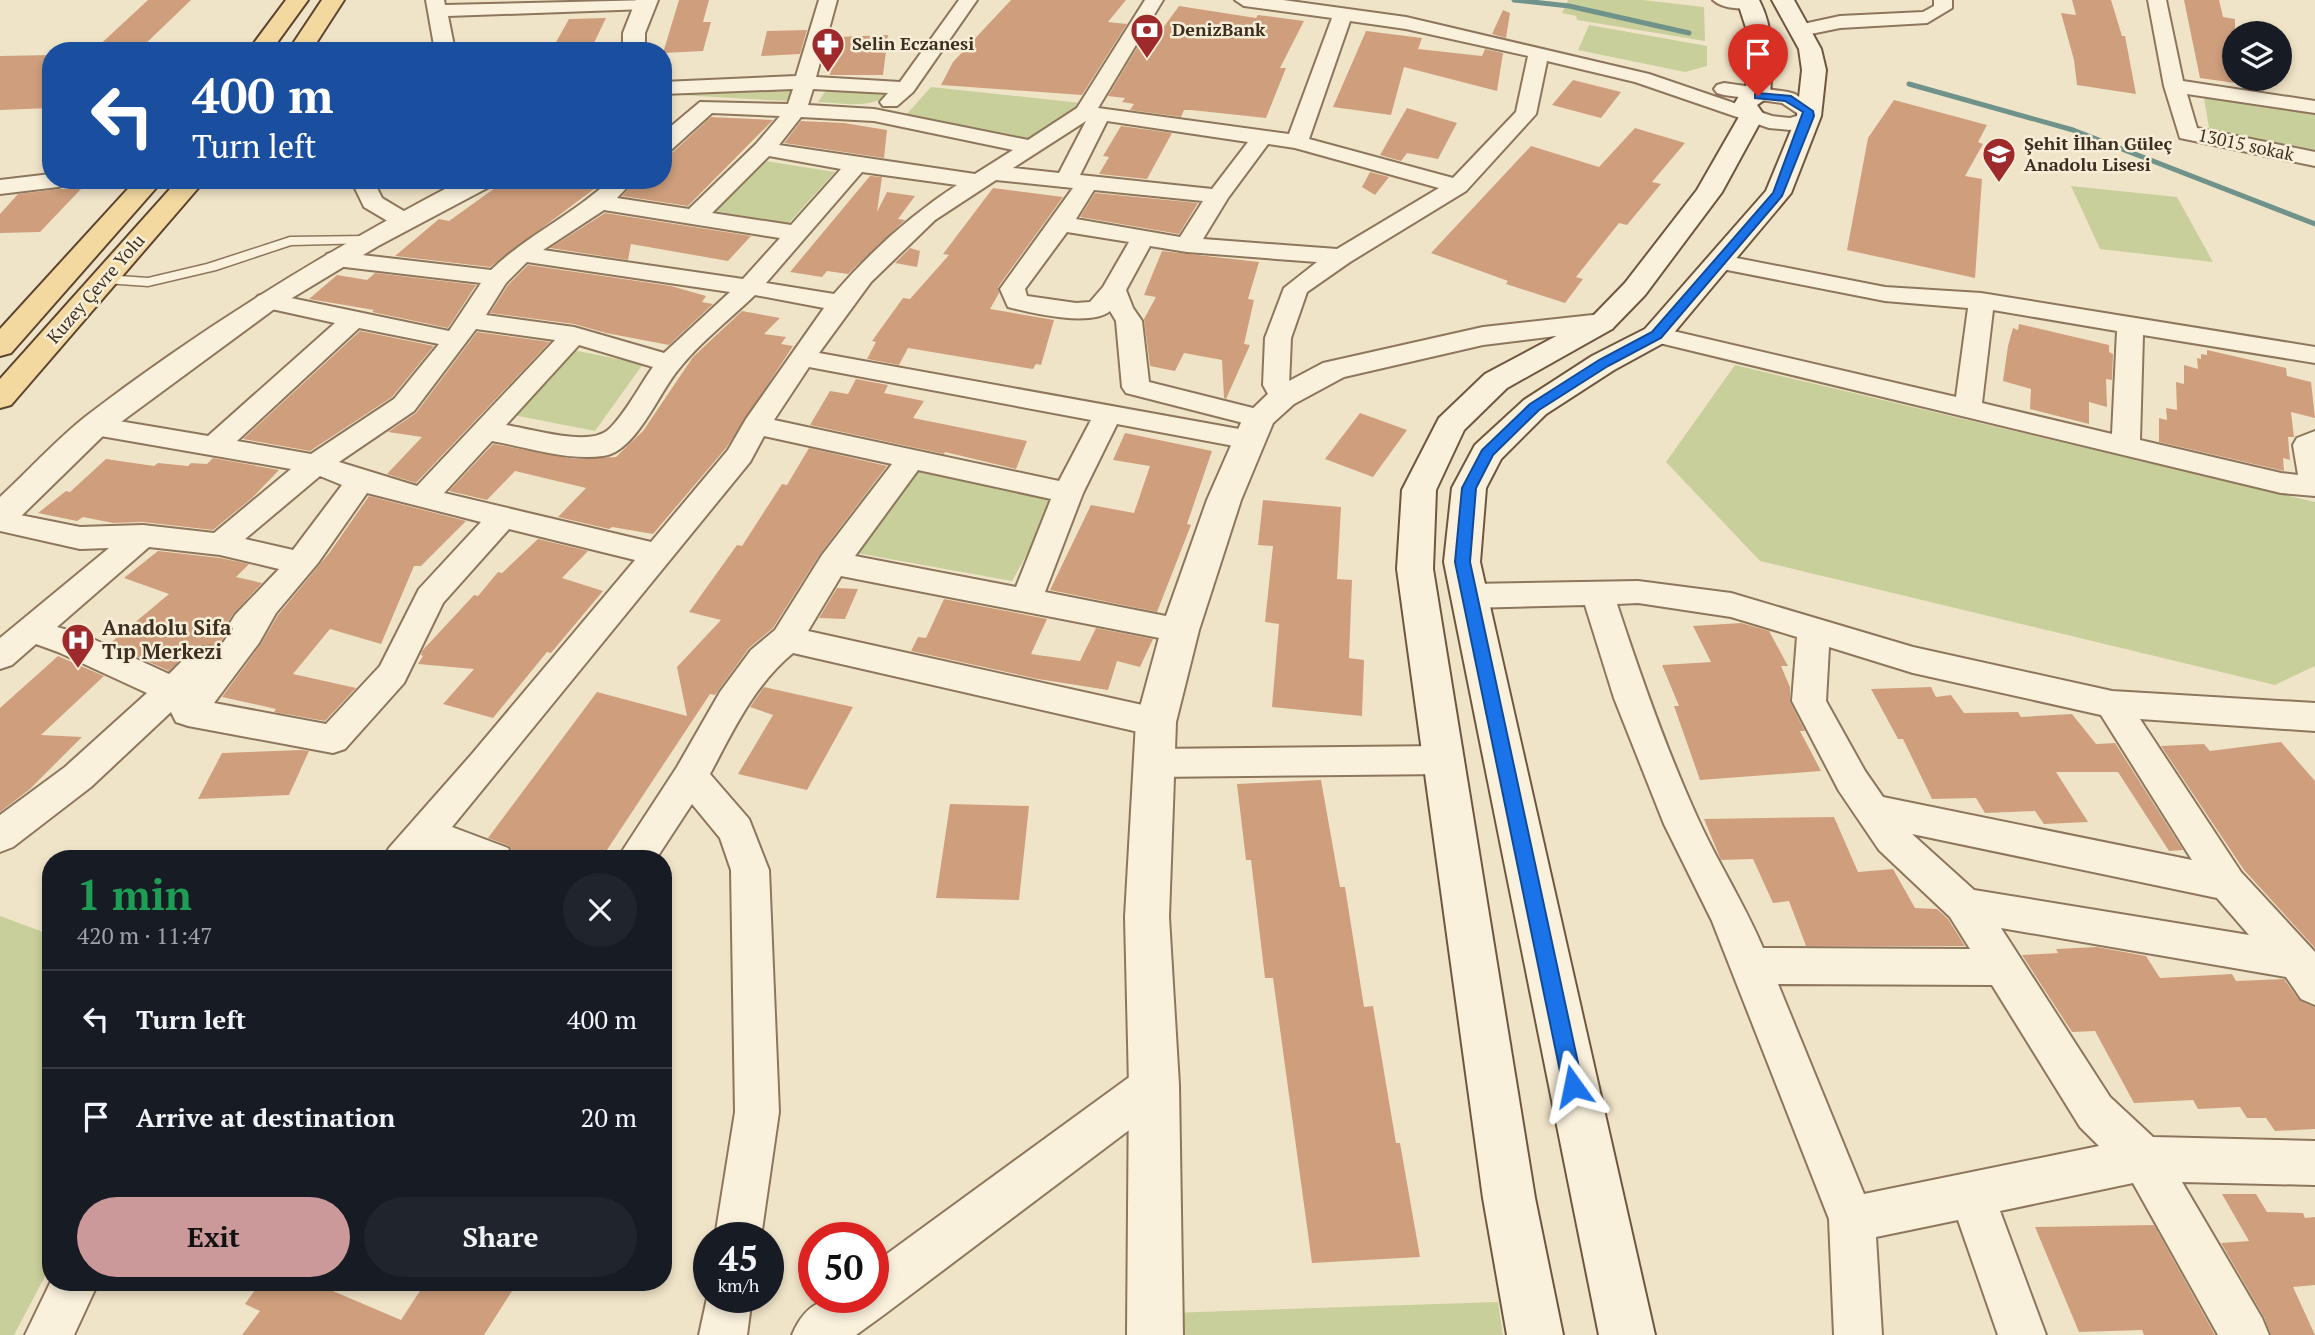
<!DOCTYPE html>
<html lang="en">
<head>
<meta charset="utf-8">
<style>
	body { margin:0; font-family:"PT Serif",serif; background:#20242c; color:#f1f3f6; height:100vh; display:flex; flex-direction:column; font-size:26px; white-space:nowrap }
	* { box-sizing:border-box; margin:0 }
	p { font-size:23px; color:#9ea1a6 }
	.icon { flex:none; width:38px; height:38px; fill:none; stroke:currentColor; stroke-width:2; stroke-linecap:round; stroke-linejoin:round }
	.map { position:relative; flex:1; overflow:hidden }
	.panel { position:absolute; left:42px; top:850px; width:630px; height:441px; display:flex; flex-direction:column; background:#171b24; border-radius:28px; box-shadow:0 4px 10px #0003 }
	.panel>* { flex:none }
	.guide { position:absolute; left:42px; top:42px; width:630px; height:147px; border-radius:28px; box-shadow:0 4px 10px #0003; background:#1a4fa0; color:#fff; overflow:hidden }
	.controls { position:absolute; left:2222px; top:21px; display:grid; gap:14px }
	.controls a { display:grid; place-items:center; width:70px; height:70px; border-radius:50%; background:#171b24; box-shadow:0 4px 10px #0003; font-size:35px }
	.speed { position:absolute; left:693px; top:1222px; display:flex; gap:14px; font-size:35px; font-weight:700; text-align:center }
	.speed>* { display:grid; place-content:center; width:91px; height:91px; border-radius:50%; background:#171b24; box-shadow:0 4px 10px #0003; line-height:1 }
	.speed small { font-size:18px; font-weight:400 }
	.speed .limit { border:10px solid #d22; background:#fff; color:#111 }
	.pin { position:absolute; display:grid; place-items:center; width:60px; height:60px; color:#fff; margin:-72px -30px; border-radius:50% 50% 50% 0; rotate:-45deg; box-shadow:0 0 7px #0007 }
	.pin .icon { rotate:45deg }
	.me { position:absolute; width:77px; margin:-38px; rotate:348deg; stroke-linejoin:round; filter:drop-shadow(0 0 5px #0008) }
	.turn { display:flex; align-items:center; gap:24px; height:147px; padding:0 35px; font-size:32px }
	.turn .icon { width:91px; height:91px; stroke-width:2.5 }
	.turn b { display:block; font-size:49px; line-height:60px }
	.round { display:grid; place-items:center; flex:none; width:74px; height:74px; border-radius:37px; background:#20242c }
	.head { display:flex; align-items:center; justify-content:space-between; height:119px; padding:0 35px }
	h1 { font-size:42px; font-weight:700; line-height:52px; color:#1e9e55 }
	.primary-button { display:flex; gap:14px; margin-top:auto; padding:14px 35px }
	.primary-button a { flex:1; height:80px; border-radius:42px; background:#cc999b; color:#111; font-size:28px; font-weight:700; line-height:80px; text-align:center }
	.primary-button a+a { background:#20242c; color:#f1f3f6 }
	ul { padding:0; list-style:none }
	li { display:flex; align-items:center; gap:21px; height:98px; padding:0 35px; border-top:2px solid #363941 }
	li div { flex:1 }
	li b { display:block; font-size:26px }
	li em { font-style:normal }
	.map>svg:first-child { display:block }
	.green { fill:#c9cf9b }
	.lines { fill:none; stroke-linecap:round; stroke-linejoin:round }
	.stream { stroke:#6f938a; stroke-width:5 }
	.building { fill:#cf9f7d }
	.service-casing { stroke:#8d765c; stroke-width:3 }
	.minor-casing { stroke:#8d765c; stroke-width:4 }
	.tertiary-casing { stroke:#8d765c; stroke-width:4 }
	.secondary-casing { stroke:#6f573f; stroke-width:4 }
	.primary-casing { stroke:#5b4430; stroke-width:4 }
	.service { fill:#faf1dc; fill-rule:evenodd }
	.minor { fill:#faf1dc; fill-rule:evenodd }
	.tertiary { fill:#faf1dc; fill-rule:evenodd }
	.secondary { fill:#faf1dc; fill-rule:evenodd }
	.primary { fill:#f3d9a0; fill-rule:evenodd }
	.route { fill:#1a73e8; stroke:#114b97; stroke-width:2 }
	.labels { text-anchor:middle; stroke-width:5; stroke-linejoin:round; paint-order:stroke }
	.far-poi-label { font-size:18px; font-weight:bold; fill:#3d2e20; stroke:#f7eed8; text-anchor:start }
	.far-street-label { font-size:18px; fill:#3d2e20; stroke:#f7eed8 }
	.poi-label { font-size:21px; font-weight:bold; fill:#3d2e20; stroke:#f7eed8; text-anchor:start }
</style>
</head>
<body>
<div class="map">
<svg width="2315" height="1335" viewBox="0 0 2315 1335">
	<rect width="100%" height="100%" fill="#f0e4c8"/>
	<!-- green -->
	<path class="green" d="M1568,0H1643L1704,7L1705,41L1577,20L1576,16L1562,13Z
		M1589,25L1707,46V66L1685,72L1578,50Z
		M828,87L892,92C871,110 844,103 818,102Z
		M931,87L1081,103L1027,141L905,116Z
		M797,88L786,101L663,94V93Z
		M2204,98L2315,114V160L2211,140Z
		M758,160L835,172L788,224L708,210Z
		M2071,186L2177,197L2213,262L2100,249Z
		M568,349L643,364L595,431L508,414Z
		M1735,365L2315,502V666L2275,685L1760,561L1666,462Z
		M917,469L1058,499L1012,581L856,553Z
		M0,916L51,935V1265L14,1335H0Z
		M1498,1302L1503,1335H1169V1313Z"/>
	<g class="lines">
		<!-- stream -->
		<path class="stream" d="M1514,0L1569,6L1689,33
			M1909,84L2073,130L2315,224"/>
	</g>
	<!-- building -->
	<path class="building" d="M148,0H191L138,51H93Z
		M679,0H709L703,22H711L703,51L663,53Z
		M1011,0H1126L1108,22L1127,24L1082,95L941,85L953,62Z
		M2072,0H2111L2122,36H2125L2136,94L2077,85L2074,60L2061,13L2076,15Z
		M2184,0H2219L2223,17L2235,19V83L2200,78Z
		M1179,6L1256,18L1258,15L1304,21L1280,68H1286L1266,118L1191,110H1184L1181,117L1130,110L1134,104L1122,102L1125,98L1108,96L1150,26L1163,28Z
		M1503,10L1510,13L1506,38L1492,34Z
		M606,18L594,43L555,44L569,19Z
		M807,30L800,54L761,56L767,31Z
		M1366,31L1422,38L1418,49L1482,56L1485,49L1503,53L1497,91L1404,67L1391,115L1333,107Z
		M888,35L883,75H830L837,37Z
		M51,55V108L0,110V56Z
		M1573,80L1621,92L1601,118L1552,105Z
		M1894,100L1987,125L1978,142L1983,144L1965,176L1982,179L1975,278L1847,250L1868,138Z
		M1407,108L1457,123L1438,159L1407,153L1401,161L1380,155Z
		M711,117L773,120L688,206L622,196L637,180H663V154L673,152Z
		M801,121L844,123L887,130L884,158L784,143Z
		M1121,126L1172,133L1147,179L1099,174L1109,157L1103,156Z
		M1635,128L1685,143L1652,182L1661,184L1627,225L1619,223L1576,277L1583,279L1565,303L1506,284L1508,281L1431,253L1531,146L1599,167Z
		M1370,172L1389,177L1375,195L1362,187Z
		M870,176L882,177L877,212L887,192L915,196L898,219L905,220L848,274L827,271L822,277L790,272Z
		M506,180H606L490,267L395,256L439,219L449,221Z
		M993,188L1063,197L998,287L999,293L990,309L1054,320L1041,365L1036,364L1033,369L908,348L899,365L867,359L876,342L872,341L903,298L910,299L949,255L943,254Z
		M60,189H81L40,232L0,233V214L18,194Z
		M1095,193L1198,203L1179,234L1080,217Z
		M605,213L751,236L728,261L631,244L628,260L550,248Z
		M910,248L920,251L917,267L895,263Z
		M1162,251L1259,262L1248,299L1254,300L1244,344L1250,345L1226,399L1224,398L1222,360L1184,353L1175,371L1150,366L1144,319L1156,297L1144,295Z
		M528,265L671,286L706,296L702,302L713,304L669,345L606,333L574,324L490,313L508,285Z
		M375,273L476,285L448,328L372,312L374,310L309,299L337,275L367,280Z
		M742,311L780,318L764,334L786,337L781,344L793,346L726,448L653,534L612,527L609,529L558,517L586,488L515,471L487,500L449,491L493,444L575,459L616,457L643,431L693,357Z
		M2019,324L2109,345V352L2113,354L2112,380L2106,379L2107,407L2089,402V424L2030,409L2031,389L2003,381L2008,346L2013,328L2018,330Z
		M360,331L434,346L392,397L310,451L243,439Z
		M477,332L550,342L416,483L387,474L422,437L388,432L416,413Z
		M2207,350L2286,368L2287,376L2311,382L2315,418L2291,412L2294,437H2288L2290,460L2283,458L2284,471L2159,442V418L2167,420L2166,408L2177,410L2176,382L2184,384V365L2198,369L2197,358L2201,359V354L2207,355Z
		M856,379L888,385L884,393L924,401L913,418L1027,441L1016,469L945,452L944,454L810,425L830,391L848,394Z
		M1360,413L1407,430L1373,477L1325,459Z
		M1125,433L1212,451L1187,524L1191,525L1157,612L1050,590L1091,505L1134,513L1150,466L1113,460Z
		M809,448L887,466L820,554L773,628L749,648L715,695L710,694L601,859H544L512,850L509,846L488,838L597,692L687,716L677,667L721,620L689,612L737,545L742,546L782,484L787,485Z
		M213,458L279,470L252,498L213,530L143,522L113,523L83,517L77,521L38,513L66,491L70,492L106,459L154,466L158,463L188,466L191,463L207,464Z
		M369,496L466,521L421,566H414L381,644L330,629L293,674L356,688L325,721L274,712L276,709L222,697L261,644L278,615L330,552Z
		M1263,500L1341,507L1337,579L1352,580L1349,658L1364,660L1362,716L1272,707L1279,624L1265,622L1273,546L1258,545Z
		M538,539L588,551L562,578L603,591L551,653L547,652L493,718L443,704L474,669L418,664L423,656L421,655L422,651L474,595L478,596L498,572L502,573Z
		M158,551L220,558L249,564L236,577L262,583L233,614L228,622L230,629L218,645L196,647L169,671L109,644L169,594L124,578Z
		M837,588L858,589L845,619L819,618Z
		M944,599L1047,619L1031,654L1080,661L1096,628L1153,639L1140,667L1117,661L1108,690L1038,679L911,651L918,637L926,638Z
		M1741,623L1769,631L1788,666H1781L1790,687V702L1805,731H1800L1821,771L1700,780L1674,706H1679L1662,665L1711,662L1693,626Z
		M58,656L104,676L41,735L82,737L30,789L0,812V708Z
		M764,687L853,707L807,790L738,774L773,715L750,707Z
		M1931,687L1936,697L1951,695L1964,713L2018,712L2021,717L2072,714L2096,744L2115,743L2183,850L2169,851L2118,772H2056L2088,822L2044,824L2035,811L1985,813L1976,798L1932,799L1903,739H1898L1871,689Z
		M2281,742L2315,781V948L2244,870L2161,746L2204,744L2210,751Z
		M301,750L309,751L289,795L198,799L222,753Z
		M1321,780L1340,887H1345L1364,1007L1373,1006L1396,1143H1400L1420,1257L1312,1263L1273,978H1265L1251,860H1246L1237,784Z
		M950,804L1029,806L1019,900L936,898Z
		M1834,817L1858,872L1893,869L1915,908L1937,909L1948,919L1965,946H1806L1789,901L1773,903L1753,859L1721,860L1704,819Z
		M2097,947L2146,956L2160,978L2232,974L2236,981L2284,979L2299,1000L2315,1007V1129L2275,1131L2266,1118H2247L2240,1107L2198,1109L2193,1100L2134,1103L2095,1031L2072,1032L2022,955L2058,953L2056,949Z
		M2222,1194H2256L2267,1212L2303,1213L2305,1218L2315,1217V1285L2293,1287L2315,1335H2271L2264,1317L2221,1243L2249,1241Z
		M2154,1225L2215,1335H2144L2142,1330L2079,1332L2035,1227Z
		M260,1283H314L401,1320L425,1283H517L484,1335H242L260,1311L245,1304Z"/>
	<g class="lines">
		<defs>
			<path id="service" d="M368,236L374,240L372,243L291,245L216,270L148,286L105,283L99,279L105,275L148,278L207,264L290,237Z"/>
			<path id="minor" d="M426,0H444L445,5L653,0L655,3L646,9L448,16L455,51H435Z
				M819,0H837L816,77L900,82L959,0H977L913,92L897,106H883L880,102L888,93L813,89L808,105L874,109L1028,140L1077,108L1145,0H1163L1098,108L1289,134L1332,18L1244,6L1235,0H1283L1406,17L1649,74L1772,116L1790,118L1800,115L1782,103L1724,95L1717,93L1714,89L1717,85L1724,83L1788,92L1795,94L1818,111L1814,116L1817,120L1813,124L1790,130L1769,128L1635,82L1547,61L1536,114L1466,191L1350,262L1307,292L1291,338L1289,385L1297,397L1293,403L1283,406L1273,403L1263,385L1265,338L1284,288L1317,262L1187,252L1150,246L1126,290L1133,308L1142,321L1149,382L1269,412L1273,418L1269,424L1259,427L1126,393L1122,387L1116,321L1110,311C1091,327 1031,313 1008,307L1000,289L1073,188L996,180L935,220L871,282L819,353L1250,431L1260,434L1264,440L1260,446L1250,449L1117,424L1083,493L1045,592L1191,621L1196,630L1191,639L1180,642L841,576L808,631L1156,708L1168,712L1173,722L1168,732L1156,736L793,653C754,685 733,731 710,774L749,819L769,870L779,1112L761,1237H715L735,1112L731,870L720,838L692,804L656,859H617L677,767L720,692L751,650L775,630L822,555L892,464L764,436L750,462L452,827L508,848L514,859H453L432,851L425,859H383L389,848L471,755L635,560L509,529L443,603L404,683L345,749L333,753L188,726L176,722L171,712L91,787L13,847L0,852V815L65,767L147,693L58,652L36,644L12,665L0,669V638L109,548L80,549L0,531V511L80,527L143,525L214,533L291,469L95,435L85,432L81,426L85,420L95,417L208,436L335,323L258,306L254,301L258,296L267,293L449,331L481,283L336,266L327,264L324,259L327,254L336,252L491,270C527,235 573,215 610,180H634L617,198L689,209L756,144L780,116L712,113L671,150L663,151V133L700,102L788,104L793,89L663,94V82L796,76ZM1350,21L1406,29L1528,56L1516,112L1453,178L1309,139ZM801,117L874,121L1013,150L975,174L779,145ZM1086,121L1059,173L1013,168ZM1107,121L1248,142L1212,189L1080,175ZM1268,144L1295,148L1439,188L1337,249L1203,239L1228,198ZM769,156L841,169L791,225L712,213ZM862,172L957,185C911,215 870,252 834,294L766,283ZM1094,190L1203,201L1180,237L1076,219ZM604,210L780,238L743,279L543,250ZM1067,232L1129,242L1103,287L1090,302L1076,303L1027,296L1025,289ZM527,262L730,292L664,353L574,327L486,315L506,283ZM755,295L824,308L746,419L728,450L651,542L444,493L492,441C526,447 568,461 603,456C636,452 658,394 678,370C699,343 730,319 755,295ZM359,328L439,344L394,399L311,454L237,441ZM476,329L555,340L417,486L339,462L414,411ZM579,345L653,367C640,385 624,416 608,430C589,447 531,429 506,425ZM809,367L1091,420L1059,481L774,420ZM918,470L1051,499L1016,587L855,556ZM320,476L342,485L293,550L245,539ZM367,493L481,522L419,589L380,666L326,724L214,703L259,643L276,613L318,563ZM149,547L220,555L279,569L235,615L230,623L233,629L219,648C197,641 184,660 169,674L82,634L57,627Z
				M1713,0H1757L1759,3C1750,12 1722,9 1713,0Z
				M1934,0H1952V8L1927,23L1840,28L1801,36L1791,30L1794,26L1840,16L1923,12L1934,6Z
				M2148,0H2166L2183,81L2315,101V113L2187,94L2197,128L2315,152V166L2180,138L2164,86Z
				M51,174V180H69L66,185L58,187L0,194V180Z
				M351,180H373L382,198L412,216L416,221L412,226H396L364,207Z
				M1721,255L1885,287L1981,293L2315,347V363L2143,335L2140,440L2281,473L2298,475L2293,445L2297,438L2315,431V496L2281,493L1647,340L1643,335L1647,330L1656,327L1956,397L1968,308L1885,301L1712,267L1709,262L1712,257ZM1993,310L2117,331L2112,434L1982,403Z
				M1638,581L1731,593L1913,647L2112,691L2315,703V731L2140,719L2241,872L2315,952V1005L2301,999L2286,977L2001,928L2110,1097L2153,1137L2315,1141V1185L2182,1182L2262,1318L2269,1335H2218L2133,1183L2000,1211L2046,1335H1998L1958,1220L1876,1237L1882,1335H1834L1829,1219L1712,921L1664,824L1614,698L1585,605L1469,608L1458,604L1453,596L1458,588L1469,584ZM1638,603L1731,617L1797,637L1792,701L1839,791L1879,850L1950,917L1970,949L1763,948C1744,903 1718,863 1698,819C1666,749 1641,677 1617,604ZM1829,647L1913,673L2101,715L2192,860L1883,797L1865,771L1826,701ZM1912,834L2217,898L2249,935L1974,890ZM1778,984L1992,985L2080,1127L2099,1146L1864,1194Z
				M1446,746L1458,750L1464,760L1458,770L1446,774L1152,777L1139,773L1134,763L1139,753L1152,749Z
				M1154,1064L1169,1070L1175,1085L1169,1100L885,1314L856,1335H792C809,1294 835,1297 873,1297V1264L1139,1070Z
				M51,1281L98,1283L74,1335H25Z
				M709,1289V1297H752L747,1335H699Z"/>
			<path id="tertiary" d="M636,0H658L645,33V51H623V33Z
				M462,180H495L491,186L378,246L277,307L106,433L12,525L0,529V497C28,471 55,441 85,417C205,325 328,250 462,180Z
				M1602,314L1612,317L1617,323L1612,329L1483,345L1344,377L1294,404L1273,423L1241,500L1199,630L1176,722L1169,917L1179,1085L1183,1335H1127L1129,1085L1125,917L1136,722L1161,630L1207,500L1243,418L1272,390L1323,363L1483,327Z"/>
			<path id="secondary" d="M1737,0H1759C1775,30 1772,63 1770,96L1757,105L1764,115L1722,192L1645,295L1612,329L1507,388L1464,430L1436,490L1433,569L1535,1198L1563,1335H1507L1483,1198L1397,569L1402,490L1439,418L1485,374L1592,317L1625,283L1697,190L1740,115L1733,106L1739,96L1746,92L1748,34Z
				M1772,0H1794L1821,49L1826,70L1821,116L1791,193L1667,341L1614,370L1546,414L1501,459L1486,488L1480,562L1655,1335H1599L1444,562L1452,488L1475,445L1524,400L1592,356L1645,329L1766,191L1797,116L1802,70L1799,49Z"/>
			<path id="primary" d="M286,0H308L271,51H248Z
				M322,0H344L311,51H288Z
				M136,180H163L11,353L0,356V329Z
				M178,180H205L11,405L0,408V379Z"/>
		</defs>
		<!-- service casing -->
		<use href="#service" class="service-casing"/>
		<!-- minor casing -->
		<use href="#minor" class="minor-casing"/>
		<!-- tertiary casing -->
		<use href="#tertiary" class="tertiary-casing"/>
		<!-- secondary casing -->
		<use href="#secondary" class="secondary-casing"/>
		<!-- primary casing -->
		<use href="#primary" class="primary-casing"/>
		<!-- service -->
		<use href="#service" class="service"/>
		<!-- minor -->
		<use href="#minor" class="minor"/>
		<!-- tertiary -->
		<use href="#tertiary" class="tertiary"/>
		<!-- secondary -->
		<use href="#secondary" class="secondary"/>
		<!-- primary -->
		<use href="#primary" class="primary"/>
	</g>
	<!-- route -->
	<path class="route" d="M1758,93L1791,96L1813,111L1814,116L1782,196L1661,338L1608,366L1539,410L1493,455L1476,488L1470,562L1583,1086L1580,1093L1573,1095L1566,1093L1563,1086L1455,562L1462,488L1482,450L1530,404L1599,360L1652,332L1773,193L1803,112L1785,101L1755,98V94Z"/>
	<!-- icons -->
	<defs>
		<symbol id="bank-pin" viewBox="-11 -11 22 30"><path d="M0 17L-7.5 6A9.5 9.5 0 1 1 7.5 6Z" fill="#9e2a2b" stroke="#f7eed8"/><path d="M-6-4H6V4H-6ZM0-2.3a2.3 2.3 0 1 0 0 4.6a2.3 2.3 0 1 0 0-4.6Z" fill="#fff"/></symbol>
		<symbol id="pharmacy-pin" viewBox="-11 -11 22 30"><path d="M0 17L-7.5 6A9.5 9.5 0 1 1 7.5 6Z" fill="#9e2a2b" stroke="#f7eed8"/><path d="M-2-6h4v4h4v4h-4v4h-4v-4h-4v-4h4Z" fill="#fff"/></symbol>
		<symbol id="school-pin" viewBox="-11 -11 22 30"><path d="M0 17L-7.5 6A9.5 9.5 0 1 1 7.5 6Z" fill="#9e2a2b" stroke="#f7eed8"/><path d="M0-5L7-2L0 1L-7-2ZM-4 1L0 2.5L4 1V4Q0 6-4 4Z" fill="#fff"/></symbol>
		<symbol id="hospital-pin" viewBox="-11 -11 22 30"><path d="M0 17L-7.5 6A9.5 9.5 0 1 1 7.5 6Z" fill="#9e2a2b" stroke="#f7eed8"/><path d="M-5-5h3v3.5h4V-5h3V5h-3V1.5h-4V5h-3Z" fill="#fff"/></symbol>
	</defs>
	<g fill-rule="evenodd">
		<use href="#bank-pin" x="1128" y="11" width="38" height="52"/>
		<use href="#pharmacy-pin" x="809" y="25" width="38" height="52"/>
		<use href="#school-pin" x="1980" y="135" width="38" height="52"/>
		<use href="#hospital-pin" x="59" y="621" width="38" height="52"/>
	</g>
	<g class="labels">
		<!-- far-poi labels -->
		<g class="far-poi-label">
			<text x="1172" y="36">DenizBank</text>
			<text x="852" y="50">Selin Eczanesi</text>
			<text x="2024" y="150">Şehit İlhan Güleç<tspan x="2024" dy="21">Anadolu Lisesi</tspan></text>
		</g>
		<!-- far-street labels -->
		<g class="far-street-label">
			<text transform="translate(2246 145) rotate(12)" y="6">13015 sokak</text>
			<text transform="translate(96 289) rotate(-49)" y="6">Kuzey Çevre Yolu</text>
		</g>
		<!-- poi labels -->
		<g class="poi-label">
			<text x="102" y="635">Anadolu Sifa<tspan x="102" dy="24">Tıp Merkezi</tspan></text>
		</g>
	</g>
</svg>
<div class="controls">
<a><svg class="icon" aria-label="layers" viewBox="0 0 24 24"><path d="M12 4l9 5-9 5-9-5zM3 14l9 5 9-5"/></svg></a>
</div>
<div class="speed"><div>45<small>km/h</small></div><div class="limit">50</div></div>
<div class="pin" style="left:1758px;top:96px;background:#d93025"><svg class="icon" aria-label="arrive" viewBox="0 0 24 24"><path d="M6 21V4h12l-3 4 3 4H6"/></svg></div>
<svg class="me" style="left:1573px;top:1086px" viewBox="-20 -20 40 40"><path d="M0-17L14 15 0 8-14 15z" fill="#1a73e8" stroke="#fff" stroke-width="4"/></svg>
<div class="guide">
<div class="turn"><svg class="icon" aria-label="left" viewBox="0 0 24 24"><path d="M17 20v-9H6M10 6l-5 5 5 5"/></svg><div><b>400 m</b>Turn left</div></div>
</div>
<section class="panel">
<div class="head"><div><h1>1 min</h1><p>420 m · 11:47</p></div><a class="round"><svg class="icon" aria-label="close" viewBox="0 0 24 24"><path d="M6 6l12 12M18 6L6 18"/></svg></a></div>
<ul>
<li><svg class="icon" aria-label="left" viewBox="0 0 24 24"><path d="M17 20v-9H6M10 6l-5 5 5 5"/></svg><div><b>Turn left</b></div><em>400 m</em></li>
<li><svg class="icon" aria-label="arrive" viewBox="0 0 24 24"><path d="M6 21V4h12l-3 4 3 4H6"/></svg><div><b>Arrive at destination</b></div><em>20 m</em></li>
</ul>
<div class="primary-button"><a>Exit</a><a>Share</a></div>
</section>
</div>
</body>
</html>
